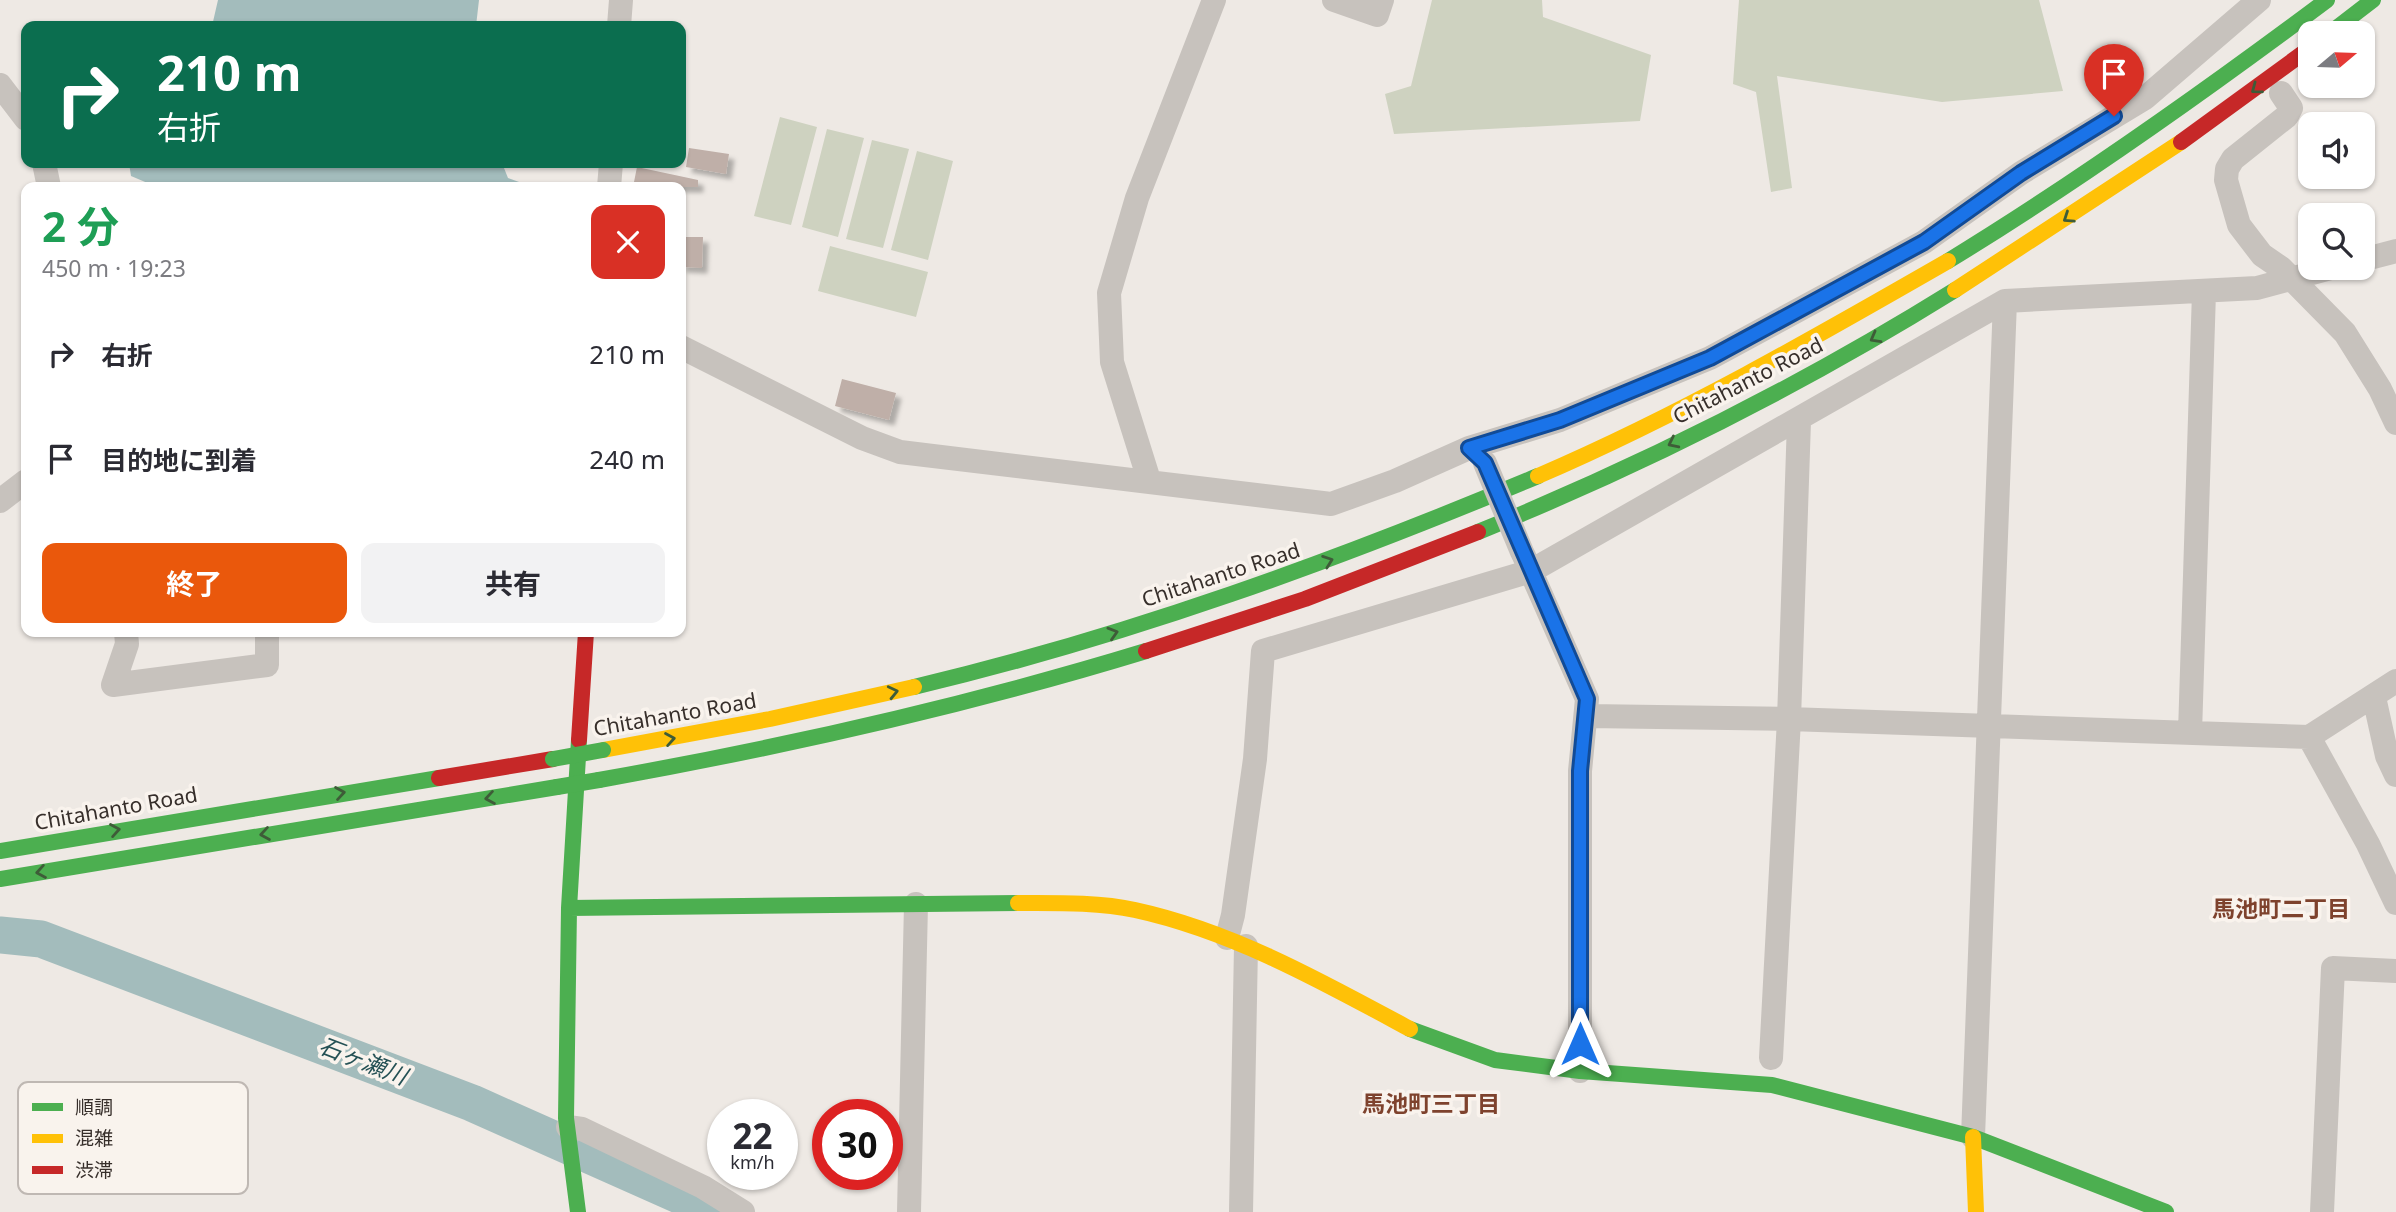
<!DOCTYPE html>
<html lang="ja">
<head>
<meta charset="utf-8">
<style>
	body { margin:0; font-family:"Noto Sans","Noto Sans JP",sans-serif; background:#f2f2f3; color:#2b2b33; height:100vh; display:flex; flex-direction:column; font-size:26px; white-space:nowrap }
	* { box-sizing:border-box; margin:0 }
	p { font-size:23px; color:#7c7c81 }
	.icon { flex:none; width:38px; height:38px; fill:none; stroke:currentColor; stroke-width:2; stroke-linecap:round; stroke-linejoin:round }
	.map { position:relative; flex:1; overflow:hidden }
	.sheet { position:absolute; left:21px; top:182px; width:665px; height:455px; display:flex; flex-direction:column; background:#fff; border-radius:14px; box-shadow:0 2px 5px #0004 }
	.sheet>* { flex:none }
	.hud { position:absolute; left:21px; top:21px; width:665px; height:147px; border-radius:14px; box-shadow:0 2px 5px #0004; background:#0b6e4f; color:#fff; overflow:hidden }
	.needle { width:46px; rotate:71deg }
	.tools { position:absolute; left:2298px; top:21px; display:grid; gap:14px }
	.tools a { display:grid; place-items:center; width:77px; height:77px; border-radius:14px; background:#fff; box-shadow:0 2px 5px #0004; font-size:35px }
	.speed { position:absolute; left:707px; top:1099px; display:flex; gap:14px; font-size:35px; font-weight:700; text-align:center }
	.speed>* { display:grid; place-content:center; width:91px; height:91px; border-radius:50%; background:#fff; box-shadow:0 2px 5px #0004; line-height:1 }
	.speed small { font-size:18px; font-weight:400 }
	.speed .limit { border:10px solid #d22; background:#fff; color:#111 }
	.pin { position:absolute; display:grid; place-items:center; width:60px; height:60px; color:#fff; margin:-72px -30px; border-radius:50% 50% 50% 0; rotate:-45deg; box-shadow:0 0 7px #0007 }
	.pin .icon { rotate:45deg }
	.me { position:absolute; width:77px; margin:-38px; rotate:0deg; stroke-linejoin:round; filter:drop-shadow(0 0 5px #0008) }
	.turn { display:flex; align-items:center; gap:24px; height:147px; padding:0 21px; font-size:32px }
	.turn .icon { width:91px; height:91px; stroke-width:2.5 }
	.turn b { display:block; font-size:49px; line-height:60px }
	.round { display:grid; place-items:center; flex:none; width:74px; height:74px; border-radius:14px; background:#f2f2f3 }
	.summary { display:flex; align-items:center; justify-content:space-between; height:119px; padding:0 21px }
	h1 { font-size:42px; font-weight:700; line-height:52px; color:#1e9e55 }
	.cta { display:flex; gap:14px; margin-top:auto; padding:14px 21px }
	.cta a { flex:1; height:80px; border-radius:14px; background:#ea580c; color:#fff; font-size:28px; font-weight:700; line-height:80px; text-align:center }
	.cta a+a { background:#f2f2f3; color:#2b2b33 }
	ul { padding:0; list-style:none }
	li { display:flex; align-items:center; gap:21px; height:105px; padding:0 21px }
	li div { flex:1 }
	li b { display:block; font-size:26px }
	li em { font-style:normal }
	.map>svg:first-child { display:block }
	.green { fill:#ced2c0 }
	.water { fill:#a3bcbc }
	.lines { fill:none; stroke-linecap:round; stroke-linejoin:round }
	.river { stroke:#a3bcbc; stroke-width:37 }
	.building { fill:#bfafa8; filter:url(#shadow) }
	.street { stroke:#c7c2bd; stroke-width:24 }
	.fast { stroke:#4caf50; stroke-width:16 }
	.slow { stroke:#ffc107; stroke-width:16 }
	.jam { stroke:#c62828; stroke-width:16 }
	.street-bridge { stroke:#c7c2bd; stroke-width:24 }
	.fast-bridge { stroke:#4caf50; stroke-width:16 }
	.oneway { stroke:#3e5c38 }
	.route-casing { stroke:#114b97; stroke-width:18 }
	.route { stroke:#1a73e8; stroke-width:12 }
	.labels { text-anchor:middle; stroke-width:7; stroke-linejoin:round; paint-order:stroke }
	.street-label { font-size:21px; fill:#372f2b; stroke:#f9f3ed }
	.neighbourhood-label { font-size:23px; font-weight:bold; fill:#7e422d; stroke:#f9f3ed }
	.water-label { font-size:23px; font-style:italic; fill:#255155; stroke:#f9f3ed }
	.key { fill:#f9f3ed; stroke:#bfb8b3; stroke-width:2 }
	.key-label { font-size:19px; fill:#372f2b }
</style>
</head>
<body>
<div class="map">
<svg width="2396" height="1212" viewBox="0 0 2396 1212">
	<defs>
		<filter id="shadow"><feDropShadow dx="5.5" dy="5.5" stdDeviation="2" flood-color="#0004"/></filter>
	</defs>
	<rect width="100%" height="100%" fill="#eee9e4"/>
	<!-- green -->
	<path class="green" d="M1432,0H1542L1543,17L1651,55L1640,121L1394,134L1385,94L1411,86Z
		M1739,0H2039L2063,91L1942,102L1777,76L1792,188L1771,192L1756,92L1733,84Z
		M780,117L817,127L791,225L754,216Z
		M827,129L864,138L838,237L802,227Z
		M872,140L909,149L883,248L846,239Z
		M917,151L953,161L928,260L891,250Z
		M830,246L928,272L916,317L818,291Z"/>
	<!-- water -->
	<path class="water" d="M218,0H479L476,26H212Z
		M129,163H502L508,178L533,187H157L131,176Z"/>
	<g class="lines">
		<!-- river -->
		<path class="river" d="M0,935L41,939L472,1103L717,1212"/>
	</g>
	<!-- building -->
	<path class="building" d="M689,148L729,154L726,174L686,167Z
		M637,167L698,180V187H633Z
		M681,237H703L702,268L681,267Z
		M842,379L896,393L889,420L835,406Z"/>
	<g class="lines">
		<!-- street -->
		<path class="street" d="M1334,0L1377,15L1382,0
			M619,26L621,0
			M0,85L26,119
			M2281,93L2291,108L2287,116L2233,159L2227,169L2226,180L2239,225L2262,255L2281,268L2345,333L2380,389L2396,423
			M44,163L49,187
			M609,187L611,163
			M2362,260L2396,251
			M681,347L862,438L900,452L1331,504L1395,481L1469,448L1560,420L1710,358L1924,242L2021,173L2145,98L2259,0
			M1149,480L1112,362L1109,293L1137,198L1214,0
			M0,501L26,481
			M1524,556L1587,699L1580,771V1071
			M126,632L127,644L113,685L267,665V632
			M2374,697L2387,756L2396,775
			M1588,716L1789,719L2309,737L2396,681
			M2190,733L2204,292
			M2309,737L2368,844L2396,903
			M1227,938L1233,915L1255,759L1263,651L1531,571L2005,301L2257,288L2331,268
			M1771,1058L1789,719L1799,421
			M568,1127L582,1129L703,1187L743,1212
			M1973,1137L2005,301
			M909,1212L916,904
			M1241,1212L1246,946
			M2322,1212L2333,968L2396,971"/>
		<!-- fast -->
		<path class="fast" d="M2330,33L2373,0
			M1948,261C2079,181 2204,92 2327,0
			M1478,532C1643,465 1804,384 1955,290
			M914,687C1129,636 1335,561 1538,476
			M599,780C784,747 966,706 1146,651
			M0,851L439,778
			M0,879L557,787
			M569,908L1018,903
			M1410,1029L1495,1060L1580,1071L1772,1085L1973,1137L2166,1212
			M578,1212L566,1118L569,908L579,740"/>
		<!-- slow -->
		<path class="slow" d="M1955,290L2181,142
			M1538,476C1680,415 1814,338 1948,261
			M603,750L770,719L914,687
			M1018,903C1055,903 1099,902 1135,910C1232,931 1323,982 1410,1029
			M1973,1137L1976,1212"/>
		<!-- jam -->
		<path class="jam" d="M2181,142L2310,48
			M1146,651L1305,599L1478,532
			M579,740L586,632
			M439,778L553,759"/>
		<!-- street-bridge -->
		<path class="street-bridge" d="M1485,463L1522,552"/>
		<!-- fast-bridge -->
		<path class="fast-bridge" d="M553,759L603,750
			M557,787L599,780"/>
	</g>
	<!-- one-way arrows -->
	<defs><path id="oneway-chevron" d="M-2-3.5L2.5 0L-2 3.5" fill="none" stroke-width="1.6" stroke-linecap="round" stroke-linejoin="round" transform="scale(1.75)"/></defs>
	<g class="oneway">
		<use href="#oneway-chevron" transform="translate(2256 89) rotate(143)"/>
		<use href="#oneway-chevron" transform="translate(2068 218) rotate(146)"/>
		<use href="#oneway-chevron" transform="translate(1875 338) rotate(151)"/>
		<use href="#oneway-chevron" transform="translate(1673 443) rotate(154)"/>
		<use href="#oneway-chevron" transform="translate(1328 561) rotate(-20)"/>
		<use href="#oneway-chevron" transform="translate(1113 633) rotate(-17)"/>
		<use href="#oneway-chevron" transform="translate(893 692) rotate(-13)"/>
		<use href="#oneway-chevron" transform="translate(670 739) rotate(-10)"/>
		<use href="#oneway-chevron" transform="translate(340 793) rotate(-9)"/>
		<use href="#oneway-chevron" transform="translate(490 798) rotate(171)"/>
		<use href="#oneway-chevron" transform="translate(115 830) rotate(-10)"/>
		<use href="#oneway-chevron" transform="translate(265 834) rotate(171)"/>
		<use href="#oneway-chevron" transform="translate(41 872) rotate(170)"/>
	</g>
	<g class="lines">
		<defs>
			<path id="route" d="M1580,1044V771L1587,699L1485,463L1469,448L1560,420L1710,358L1924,242L2021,173L2114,116"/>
		</defs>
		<!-- route casing -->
		<use href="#route" class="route-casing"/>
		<!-- route -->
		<use href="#route" class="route"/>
	</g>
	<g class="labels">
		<!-- street labels -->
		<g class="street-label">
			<text transform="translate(1748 381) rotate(-27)" y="7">Chitahanto Road</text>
			<text transform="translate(1221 575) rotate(-18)" y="7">Chitahanto Road</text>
			<text transform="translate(675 715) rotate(-10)" y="7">Chitahanto Road</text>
			<text transform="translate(116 809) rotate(-10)" y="7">Chitahanto Road</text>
		</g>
		<!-- neighbourhood labels -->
		<g class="neighbourhood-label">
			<text x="2281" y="917">馬池町二丁目</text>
			<text x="1431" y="1112">馬池町三丁目</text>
		</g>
		<!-- water labels -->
		<g class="water-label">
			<text transform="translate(363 1061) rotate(21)" y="8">石ヶ瀬川</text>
		</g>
	</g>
	<!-- legend -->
	<rect x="18" y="1082" width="230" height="112" rx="10" class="key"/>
	<rect x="32" y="1103" width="31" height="8" fill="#4caf50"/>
	<rect x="32" y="1134" width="31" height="9" fill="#ffc107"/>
	<rect x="32" y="1166" width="31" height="8" fill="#c62828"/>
	<g class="key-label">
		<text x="75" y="1114">順調</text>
		<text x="75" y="1145">混雑</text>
		<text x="75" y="1177">渋滞</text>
	</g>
</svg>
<div class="tools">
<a><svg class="needle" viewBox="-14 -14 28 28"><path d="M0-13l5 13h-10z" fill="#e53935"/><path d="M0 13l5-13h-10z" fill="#7c7c81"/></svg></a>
<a><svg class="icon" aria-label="sound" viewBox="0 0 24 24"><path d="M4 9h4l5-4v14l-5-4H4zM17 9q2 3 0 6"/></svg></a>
<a><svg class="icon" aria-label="search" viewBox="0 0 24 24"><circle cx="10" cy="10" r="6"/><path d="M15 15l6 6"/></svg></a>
</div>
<div class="speed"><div>22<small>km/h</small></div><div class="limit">30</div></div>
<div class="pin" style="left:2114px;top:116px;background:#d93025"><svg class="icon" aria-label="arrive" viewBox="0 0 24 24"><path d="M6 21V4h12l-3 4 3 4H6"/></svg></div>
<svg class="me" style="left:1580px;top:1044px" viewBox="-20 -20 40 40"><path d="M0-17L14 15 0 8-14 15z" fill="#1a73e8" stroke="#fff" stroke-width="4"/></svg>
<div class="hud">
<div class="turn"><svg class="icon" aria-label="right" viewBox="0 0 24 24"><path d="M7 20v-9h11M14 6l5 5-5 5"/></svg><div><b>210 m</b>右折</div></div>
</div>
<section class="sheet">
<div class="summary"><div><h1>2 分</h1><p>450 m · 19:23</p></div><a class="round" style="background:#d93025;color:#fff"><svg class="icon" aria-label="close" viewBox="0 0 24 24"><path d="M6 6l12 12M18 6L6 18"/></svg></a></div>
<ul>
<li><svg class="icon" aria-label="right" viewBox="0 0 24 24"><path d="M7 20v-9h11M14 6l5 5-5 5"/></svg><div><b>右折</b></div><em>210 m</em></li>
<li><svg class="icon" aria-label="arrive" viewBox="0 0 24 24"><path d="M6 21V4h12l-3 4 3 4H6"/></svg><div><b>目的地に到着</b></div><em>240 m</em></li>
</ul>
<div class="cta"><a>終了</a><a>共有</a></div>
</section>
</div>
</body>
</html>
